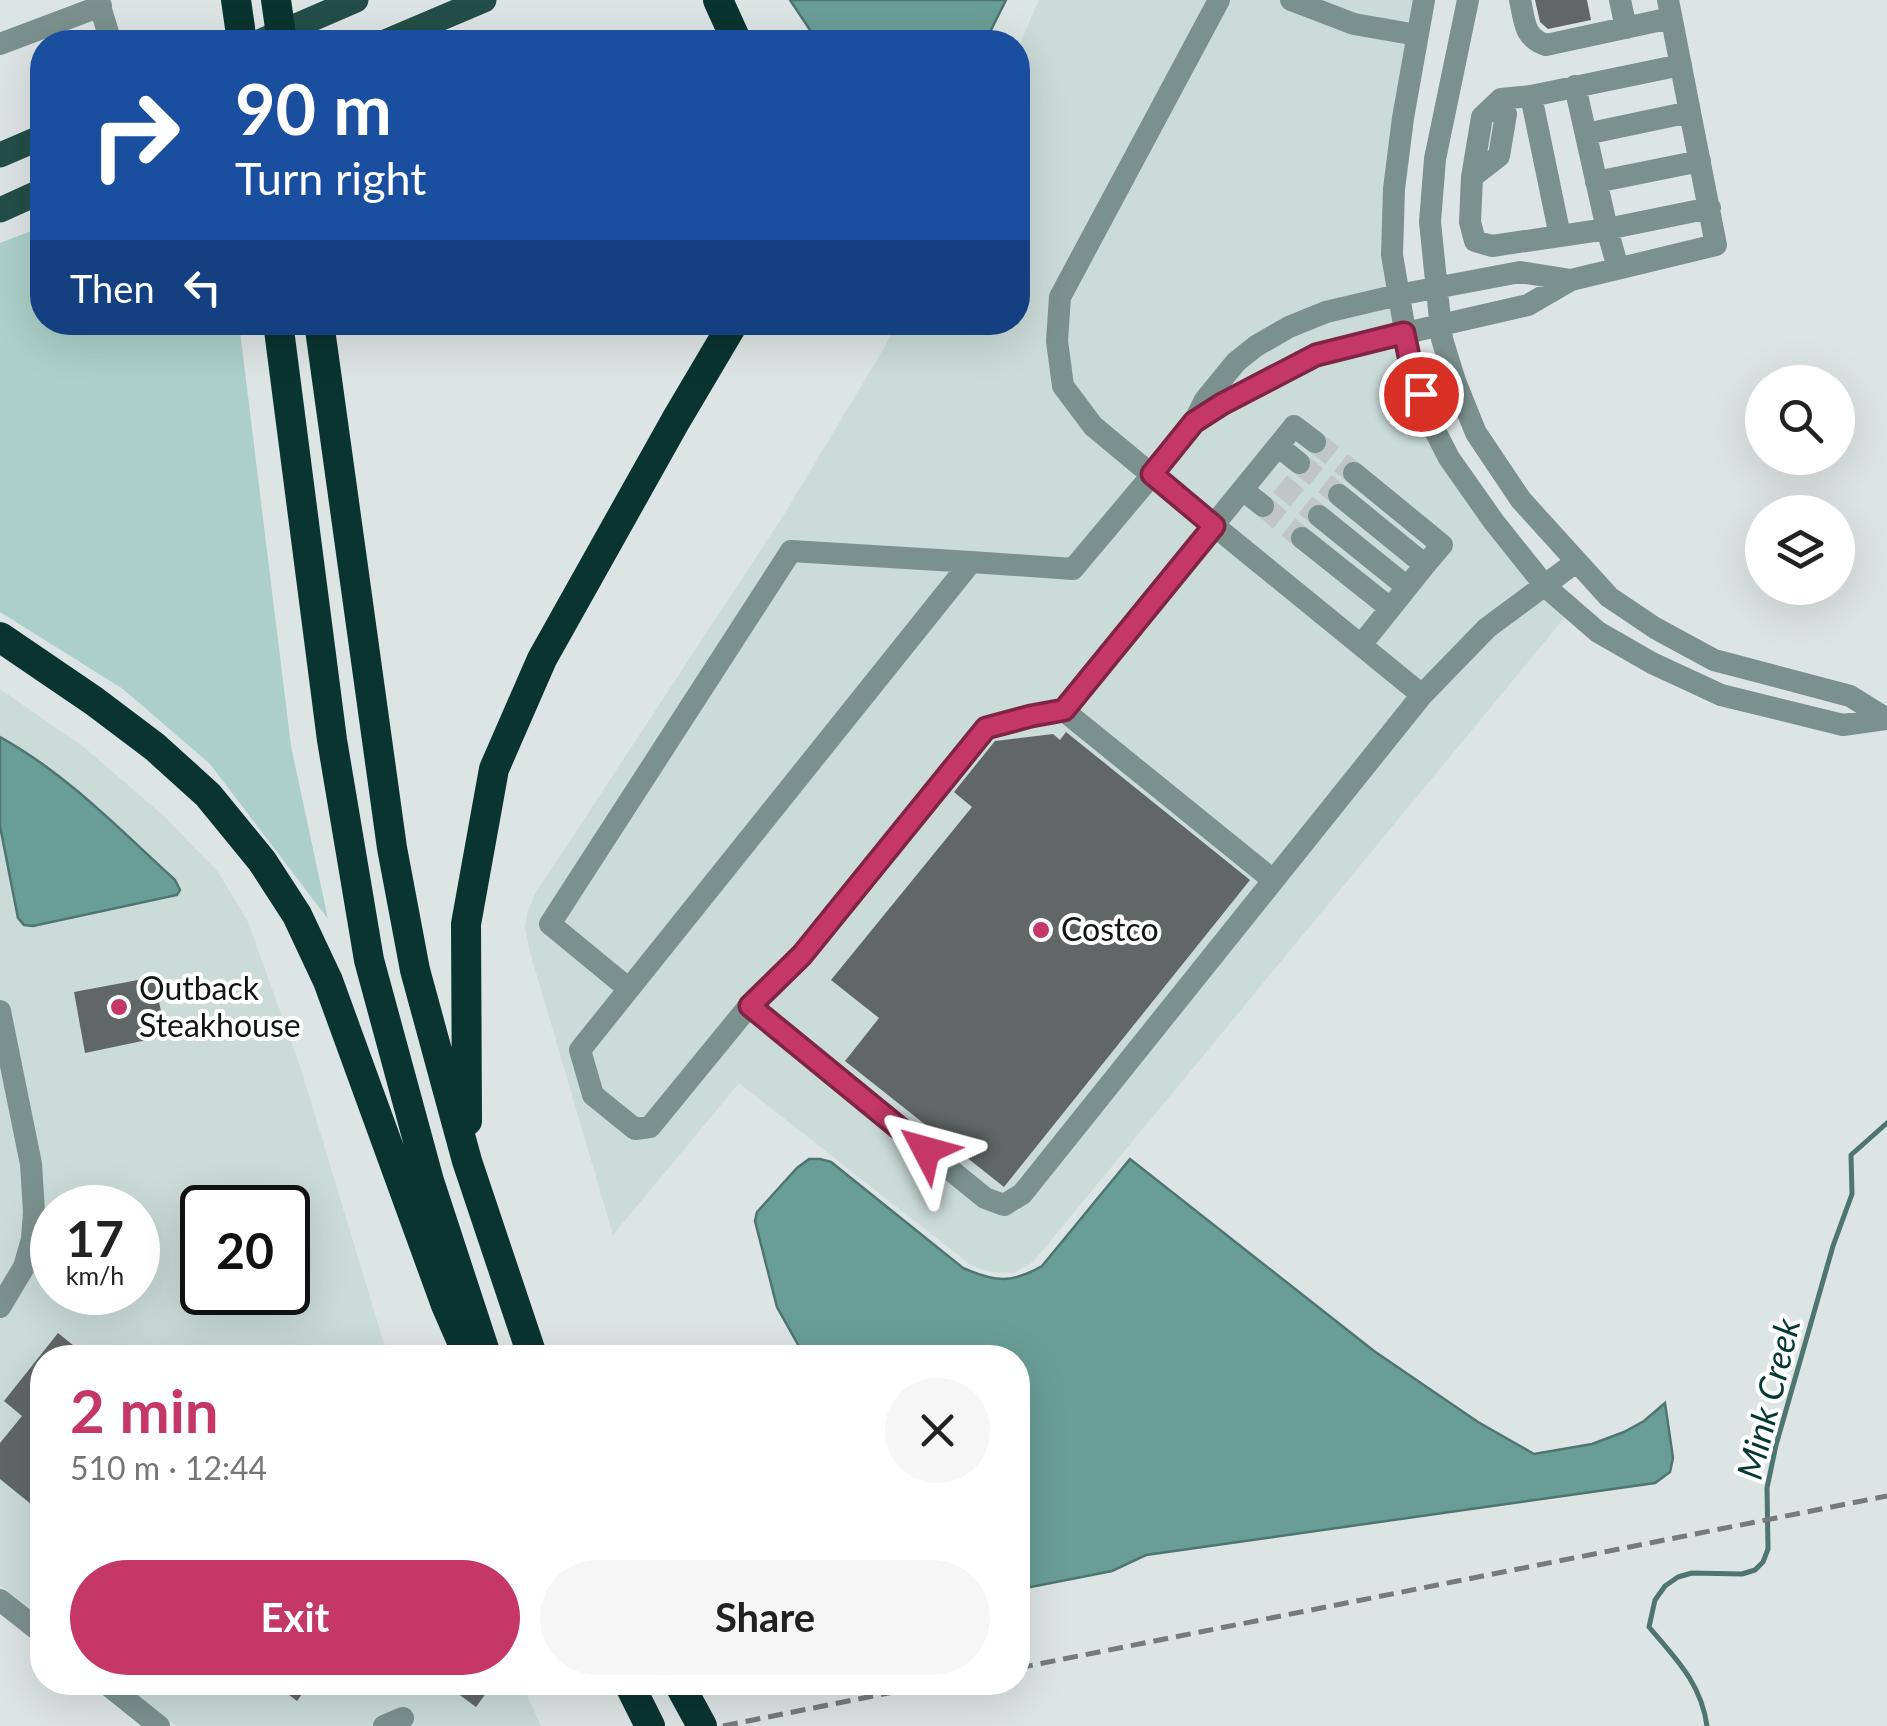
<!DOCTYPE html>
<html lang="en">
<head>
<meta charset="utf-8">
<style>
	body { margin:0; font-family:Lato,sans-serif; background:#f6f6f6; color:#222; height:100vh; display:flex; flex-direction:column; font-size:38px; white-space:nowrap }
	* { box-sizing:border-box; margin:0 }
	p { font-size:32px; color:#767676 }
	.icon { flex:none; width:55px; height:55px; fill:none; stroke:currentColor; stroke-width:2; stroke-linecap:round; stroke-linejoin:round }
	.map { position:relative; flex:1; overflow:hidden }
	.panel { position:absolute; left:30px; top:1345px; width:1000px; height:350px; display:flex; flex-direction:column; background:#fff; border-radius:40px; box-shadow:0 10px 40px #0002 }
	.panel>* { flex:none }
	.guide { position:absolute; left:30px; top:30px; width:1000px; height:305px; border-radius:40px; box-shadow:0 10px 40px #0002; background:#1a4fa0; color:#fff; overflow:hidden }
	.fabs { position:absolute; left:1745px; top:365px; display:grid; gap:20px }
	.fabs a { display:grid; place-items:center; width:110px; height:110px; border-radius:50%; background:#fff; box-shadow:0 10px 40px #0002; font-size:50px }
	.speed { position:absolute; left:30px; top:1185px; display:flex; gap:20px; font-size:50px; font-weight:700; text-align:center }
	.speed>* { display:grid; place-content:center; width:130px; height:130px; border-radius:50%; background:#fff; box-shadow:0 10px 40px #0002; line-height:1 }
	.speed small { font-size:25px; font-weight:400 }
	.speed .limit { border:5px solid #111; border-radius:15px; background:#fff; color:#111 }
	.pin { position:absolute; display:grid; place-items:center; width:85px; height:85px; color:#fff; margin:-42px; border:5px solid #fff; border-radius:50%; box-shadow:0 2px 10px #0007 }
	.me { position:absolute; width:110px; margin:-55px; rotate:309deg; stroke-linejoin:round; filter:drop-shadow(0 0 8px #0008) }
	.turn { display:flex; align-items:center; gap:35px; height:210px; padding:0 40px; font-size:45px }
	.turn .icon { width:130px; height:130px; stroke-width:2.5 }
	.turn b { display:block; font-size:70px; line-height:85px }
	.then { display:flex; align-items:center; height:95px; padding:0 40px; background:#0003; gap:20px; font-size:38px }
	.round { display:grid; place-items:center; flex:none; width:105px; height:105px; border-radius:52px; background:#f6f6f6 }
	.headline { display:flex; align-items:center; justify-content:space-between; height:170px; padding:0 40px }
	h1 { font-size:60px; font-weight:700; line-height:75px; color:#c43767 }
	.action { display:flex; gap:20px; margin-top:auto; padding:20px 40px }
	.action a { flex:1; height:115px; border-radius:60px; background:#c43767; color:#fff; font-size:40px; font-weight:700; line-height:115px; text-align:center }
	.action a+a { background:#f6f6f6; color:#222 }
	.map>svg:first-child { display:block }
	.built { fill:#cadbd8; fill-rule:evenodd }
	.green { fill:#accfc9 }
	.water { fill:#699e97; stroke:#4f7570; stroke-width:2.5 }
	.lines { fill:none; stroke-linecap:round; stroke-linejoin:round }
	.stream { stroke:#4f7570; stroke-width:5 }
	.building { fill:#606766 }
	.minor-tunnel { stroke:#bfc6c5; stroke-width:22; stroke-dasharray:22 11; stroke-linecap:butt }
	.minor { stroke:#7b918d; stroke-width:22 }
	.major { stroke:#234e48; stroke-width:25 }
	.highway { stroke:#0a3430; stroke-width:30 }
	.rail { stroke:#767b7a; stroke-width:5; stroke-dasharray:15 8; stroke-linecap:butt }
	.route-casing { stroke:#7f2443; stroke-width:25 }
	.route { stroke:#c43767; stroke-width:18 }
	.poi-dot { fill:#c43767; stroke:#fff; stroke-width:4 }
	.labels { text-anchor:middle; stroke-width:8; stroke-linejoin:round; paint-order:stroke }
	.poi-label { font-size:32px; fill:#131515; stroke:#fff; text-anchor:start }
	.water-label { font-size:35px; font-style:italic; fill:#033833; stroke:#fff }
</style>
</head>
<body>
<div class="map">
<svg width="1887" height="1726" viewBox="0 0 1887 1726">
	<rect width="100%" height="100%" fill="#dde5e4"/>
	<!-- built -->
	<path class="built" d="M1039,0H1414L1388,175L1402,373L1566,616L1033,1262L1014,1273L992,1272L972,1266L739,1083L613,1235L530,952L525,928L527,913L535,894L785,513L884,348L896,323L1018,322V48Z
		M0,689L85,748L166,818L218,872L248,922L301,1069L388,1357L42,1358V1619L0,1585ZM52,1208H138V1292H52ZM202,1208H288V1292H202Z
		M122,1683H521L541,1726H176Z"/>
	<!-- green -->
	<path class="green" d="M42,227V322L239,323L291,746L328,919L210,764L123,689L0,612V243Z"/>
	<!-- water -->
	<path class="water" d="M790,0H1006L985,42H818Z
		M0,737C67,774 119,829 175,880L180,890L177,895L33,926L24,925L18,918L0,826Z
		M809,1159H820L831,1162L963,1268C995,1282 1011,1284 1042,1266L1130,1159L1374,1351L1478,1422L1534,1454L1592,1444L1624,1432L1644,1421L1665,1403L1673,1458L1670,1472L1655,1483L1146,1555L1112,1571L1026,1588L1018,1582V1358L805,1357L777,1307L755,1221L757,1212L797,1168Z"/>
	<g class="lines">
		<!-- stream -->
		<path class="stream" d="M1707,1726C1701,1683 1676,1659 1649,1627L1655,1600L1665,1586L1678,1577L1692,1573L1742,1574L1755,1570L1763,1562L1768,1549L1767,1488L1776,1445L1833,1246L1852,1194L1851,1155L1887,1123"/>
	</g>
	<!-- building -->
	<path class="building" d="M1535,0H1587L1591,20L1548,29L1540,22Z
		M1066,732L1250,880L1004,1187L845,1061L879,1018L831,980L972,807L954,792L995,741L1053,734L1060,740Z
		M154,977L166,1036L85,1053L74,992Z
		M58,1333L89,1358H42V1513L0,1479V1443L22,1416L4,1401Z
		M272,1682H311L297,1701Z
		M442,1682H494L476,1707Z"/>
	<g class="lines">
		<!-- minor-tunnel -->
		<path class="minor-tunnel" d="M1315,442L1354,473
			M1299,463L1339,495
			M1280,484L1319,516
			M1263,506L1302,538"/>
		<!-- minor -->
		<path class="minor" d="M98,0L111,42
			M1219,0L1060,297L1057,341L1063,386L1093,426L1152,475L1073,569L971,562L580,1050L593,1095L635,1129L650,1127L749,1006L985,1198L1004,1205L1022,1194L1422,695
			M1291,0L1354,24L1417,35
			M1424,0L1403,118L1394,189L1392,255L1411,366L1431,423L1449,458L1494,522L1546,587L1598,632L1652,663L1721,695L1843,725L1886,719
			M1468,0L1435,159L1430,222L1442,339L1455,381L1476,433L1521,500L1609,597L1655,628L1714,660L1850,696L1887,719
			M1520,0C1525,21 1523,37 1546,45L1671,18
			M1620,0L1626,28
			M0,44L101,6
			M1575,86L1607,229L1492,246L1475,241L1470,222L1472,177L1482,117L1501,99L1531,96L1681,65
			M1531,96L1560,236
			M1586,134L1690,112
			M1472,177L1499,156L1506,114L1501,99
			M1596,182L1700,161
			M1618,268L1607,229L1710,208
			M1571,280L1520,272L1398,295L1326,312L1289,327L1256,346L1236,362L1205,400L1194,422L1152,475L1422,695L1487,628L1576,562
			M1197,420L1222,403L1316,355L1384,338L1528,305L1571,280L1716,245L1668,0
			M1278,446L1294,426L1315,442
			M1354,473L1442,545L1425,565
			M1243,490L1263,506
			M1339,495L1425,565L1361,645
			M1319,516L1407,587
			M1302,538L1390,608
			M1273,880L1063,710L1278,446L1299,463
			M629,989L550,924L791,551L971,562
			M749,1006L802,955L986,728L1031,716L1063,710
			M0,1011L31,1164L34,1212L32,1239L24,1267L0,1307
			M0,1600L42,1633
			M104,1682L159,1726
			M384,1726L403,1718"/>
		<!-- major -->
		<path class="major" d="M259,42L356,0
			M385,42L484,0
			M0,155L42,137
			M0,210L42,191"/>
		<!-- highway -->
		<path class="highway" d="M236,0L242,42
			M276,0L282,42
			M718,0L737,42
			M278,322L332,740L369,960L429,1181L487,1358
			M319,322L392,848L415,970L467,1161L533,1358
			M0,637L94,701L155,747L208,795L262,861L297,915L328,981L446,1305L463,1344
			M467,1121L466,924L494,769L542,659L676,420L734,322
			M628,1682L650,1726
			M678,1682L702,1726"/>
		<!-- rail -->
		<path class="rail" d="M1018,1668L1887,1496
			M723,1726L943,1682"/>
	</g>
	<g class="lines">
		<defs>
			<path id="route" d="M926,1150L750,1006L802,955L986,728L1031,716L1064,710L1214,526L1152,474L1194,422L1222,404L1316,355L1404,333L1411,366L1421,394"/>
		</defs>
		<!-- route casing -->
		<use href="#route" class="route-casing"/>
		<!-- route -->
		<use href="#route" class="route"/>
	</g>
	<!-- markers -->
	<g class="poi-dot">
		<circle cx="1041" cy="930" r="10"/>
		<circle cx="119" cy="1007" r="10"/>
	</g>
	<g class="labels">
		<!-- poi labels -->
		<g class="poi-label">
			<text x="1061" y="941">Costco</text>
			<text x="139" y="1000">Outback<tspan x="139" dy="37">Steakhouse</tspan></text>
		</g>
		<!-- water labels -->
		<g class="water-label">
			<text transform="translate(1769 1399) rotate(-76)" y="12">Mink Creek</text>
		</g>
	</g>
</svg>
<div class="fabs">
<a><svg class="icon" aria-label="search" viewBox="0 0 24 24"><circle cx="10" cy="10" r="6"/><path d="M15 15l6 6"/></svg></a>
<a><svg class="icon" aria-label="layers" viewBox="0 0 24 24"><path d="M12 4l9 5-9 5-9-5zM3 14l9 5 9-5"/></svg></a>
</div>
<div class="speed"><div>17<small>km/h</small></div><div class="limit">20</div></div>
<div class="pin" style="left:1421px;top:394px;background:#d93025"><svg class="icon" aria-label="arrive" viewBox="0 0 24 24"><path d="M6 21V4h12l-3 4 3 4H6"/></svg></div>
<svg class="me" style="left:926px;top:1150px" viewBox="-20 -20 40 40"><path d="M0-17L14 15 0 8-14 15z" fill="#c43767" stroke="#fff" stroke-width="4"/></svg>
<div class="guide">
<div class="turn"><svg class="icon" aria-label="right" viewBox="0 0 24 24"><path d="M7 20v-9h11M14 6l5 5-5 5"/></svg><div><b>90 m</b>Turn right</div></div>
<div class="then">Then<svg class="icon" aria-label="left" viewBox="0 0 24 24"><path d="M17 20v-9H6M10 6l-5 5 5 5"/></svg></div>
</div>
<section class="panel">
<div class="headline"><div><h1>2 min</h1><p>510 m · 12:44</p></div><a class="round"><svg class="icon" aria-label="close" viewBox="0 0 24 24"><path d="M6 6l12 12M18 6L6 18"/></svg></a></div>
<div class="action"><a>Exit</a><a>Share</a></div>
</section>
</div>
</body>
</html>
